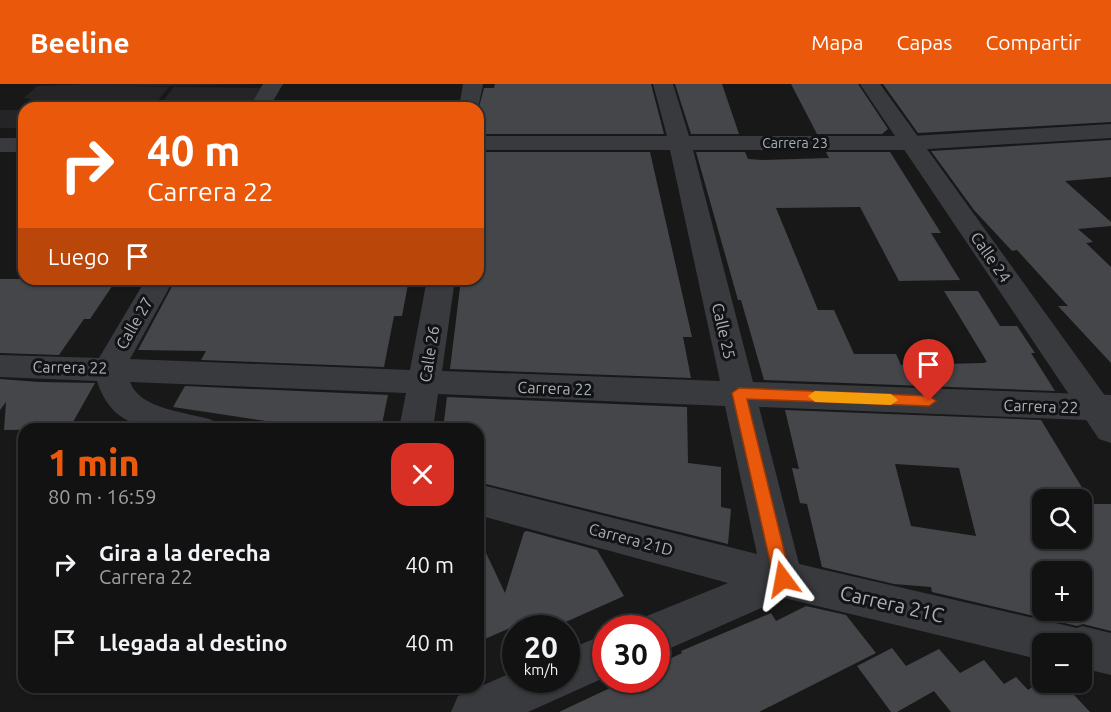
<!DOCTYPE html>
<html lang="es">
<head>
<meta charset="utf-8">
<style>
	body { margin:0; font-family:Ubuntu,sans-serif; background:#1f2021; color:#f1f3f6; height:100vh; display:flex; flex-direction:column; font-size:22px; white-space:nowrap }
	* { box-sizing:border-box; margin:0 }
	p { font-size:20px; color:#9c9ea0 }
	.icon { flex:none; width:33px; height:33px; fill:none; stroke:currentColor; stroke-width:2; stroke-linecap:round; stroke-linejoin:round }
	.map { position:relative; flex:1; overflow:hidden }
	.drawer { position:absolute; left:18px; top:339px; width:466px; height:270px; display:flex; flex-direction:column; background:#121213; border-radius:18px; box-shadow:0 2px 4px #0004,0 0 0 2px #313233 }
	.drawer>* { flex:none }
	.banner { position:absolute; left:18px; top:18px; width:466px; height:183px; border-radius:18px; box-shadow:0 2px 4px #0004,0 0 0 2px #313233; background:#ea580c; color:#fff; overflow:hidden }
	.controls { position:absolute; left:1032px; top:405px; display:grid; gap:12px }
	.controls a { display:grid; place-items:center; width:60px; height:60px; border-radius:12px; background:#121213; box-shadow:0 2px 4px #0004,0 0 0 2px #313233; font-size:30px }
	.speed { position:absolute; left:502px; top:531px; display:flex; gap:12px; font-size:30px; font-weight:700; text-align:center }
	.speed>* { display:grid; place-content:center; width:78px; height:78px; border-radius:50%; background:#121213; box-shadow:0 2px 4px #0004,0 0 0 2px #313233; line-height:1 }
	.speed small { font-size:15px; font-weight:400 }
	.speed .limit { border:9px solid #d22; background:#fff; color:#111 }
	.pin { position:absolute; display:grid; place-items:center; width:51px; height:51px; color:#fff; margin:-62px -26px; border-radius:50% 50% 50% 0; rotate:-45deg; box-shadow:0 0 6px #0007 }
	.pin .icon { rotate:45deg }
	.me { position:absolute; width:66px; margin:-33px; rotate:347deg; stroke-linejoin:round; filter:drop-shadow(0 0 4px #0008) }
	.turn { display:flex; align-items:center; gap:21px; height:126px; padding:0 30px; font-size:27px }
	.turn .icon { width:78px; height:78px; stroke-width:2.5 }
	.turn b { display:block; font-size:42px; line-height:51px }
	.then { display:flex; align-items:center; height:57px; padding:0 30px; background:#0003; gap:12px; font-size:22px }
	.round { display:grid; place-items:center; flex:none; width:63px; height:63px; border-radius:18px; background:#1f2021 }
	.headline { display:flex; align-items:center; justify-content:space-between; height:102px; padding:0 30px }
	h1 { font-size:36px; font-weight:800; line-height:45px; color:#ea580c }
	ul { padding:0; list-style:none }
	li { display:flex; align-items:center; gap:18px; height:78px; padding:0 30px }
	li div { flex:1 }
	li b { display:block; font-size:22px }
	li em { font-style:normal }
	header { display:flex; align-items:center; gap:36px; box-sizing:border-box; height:84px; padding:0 30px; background:#ea580c; color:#fff }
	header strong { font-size:28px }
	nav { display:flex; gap:33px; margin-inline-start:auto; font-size:21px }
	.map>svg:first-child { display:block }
	.built { fill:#242426 }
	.building { fill:#454649; fill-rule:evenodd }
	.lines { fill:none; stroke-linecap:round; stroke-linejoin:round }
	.minor { fill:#393a3e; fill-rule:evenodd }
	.tertiary { fill:#393a3e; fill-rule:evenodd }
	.route { fill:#ea580c; stroke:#983908; stroke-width:1.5 }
	.slow { fill:#f59e0b }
	.labels { text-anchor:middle; stroke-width:6; stroke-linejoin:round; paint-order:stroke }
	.far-street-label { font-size:14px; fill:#abb0b8; stroke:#121314 }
	.street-label { font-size:16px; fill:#abb0b8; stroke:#121314 }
	.near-street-label { font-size:20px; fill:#abb0b8; stroke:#121314 }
</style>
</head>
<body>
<header>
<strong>Beeline</strong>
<nav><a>Mapa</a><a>Capas</a><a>Compartir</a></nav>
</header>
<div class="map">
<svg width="1111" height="628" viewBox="0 0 1111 628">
	<rect width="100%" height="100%" fill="#181819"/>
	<!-- built -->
	<path class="built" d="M84,0H268L119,3H169L152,24H24V44H0V26H19L31,15L24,14L37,2Z
		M174,3L266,4L252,24H157Z"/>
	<!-- building -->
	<path class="building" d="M495,0H651L664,50H478V27L484,4H494Z
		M675,0H722L739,50H691Z
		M791,0H858L888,45L882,50H817Z
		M883,0H1111V38L918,49Z
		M1111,56V93L1065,97L1111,138V142L1078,145L1093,158L1086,159L1111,183V279L1058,222H1068L1017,166L1012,167L974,126L931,67Z
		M478,68H650L692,253H683L691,294L450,285L461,195H478Z
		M696,68H745L748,75L763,76L829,74L826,68H890L941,149H931L960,196L899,197L860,123L776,124L818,226H834L854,270H896L901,281L983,279L987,278L944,207H978L1000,242H1017L1035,269H1031L1055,307L764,296L741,216H738Z
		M0,195H117L90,235H84L59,271L0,269Z
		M176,195H409L402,232H394L384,283L201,276L206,267L138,266Z
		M0,295L39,298L95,299L69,345L4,346L6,318L0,326Z
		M185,302L388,311L381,345H285L286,340L173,323Z
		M447,313L687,323L688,379L721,383V423L731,425L728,460L478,398V345H443Z
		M785,326L1041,336L1092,420H1111V547L1083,540L1077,542L932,508L931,503L894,500L822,483L807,420L800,419L792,384L799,385ZM895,380L959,384L976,452L911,442ZM1042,416H1082V454H1042ZM1042,488H1082V526H1042Z
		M527,447L597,466L624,512L552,544H543L537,532L478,558V452L505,509L524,448Z
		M806,522L846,531L876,569L759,628H559L627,596H657V581L682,569L681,567L771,529L776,537Z
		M892,564L906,582L939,565L960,589L984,576L1004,600L1016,593L1028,606L1039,598H1062L1090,628H951L934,607L897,628H891L857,582Z"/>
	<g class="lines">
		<!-- minor -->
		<path class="minor" d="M263,0H283L269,24H249Z
			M463,0H483L478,25L459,24Z
			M653,0H673L689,52H912L1111,40V54L912,66H693L753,298L1111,311V337L759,323L799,480L1077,544L1082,542L1111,549V591L1082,584V560H1042V576L784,514L657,570V544H638L642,534L728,499L478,431V400L757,470L725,322L438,310L433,345H399L406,309L130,298C140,326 188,328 212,336L217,345C168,345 115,355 97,297L0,293V271L99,274L146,195H174L130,275L410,286L427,195H455L442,287L720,297L670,66H478V52H667Z
			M0,54H24V68H0Z
			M606,550V593L528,628H451L458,612L516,587V596H567V566Z"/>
		<!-- tertiary -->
		<path class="tertiary" d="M860,0H880L1111,320V359L1099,355Z"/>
	</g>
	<!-- route -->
	<path class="route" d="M739,304L929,312L936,317L929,322L747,315L791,495L789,500L783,502L777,500L774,495L732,309Z"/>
	<!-- slow -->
	<path class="slow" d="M815,307L891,310L898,316L891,321L815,318L808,312Z"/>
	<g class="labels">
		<!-- far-street labels -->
		<g class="far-street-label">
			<text x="795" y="64">Carrera 23</text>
		</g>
		<!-- street labels -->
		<g class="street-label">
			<text transform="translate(991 173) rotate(55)" y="6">Calle 24</text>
			<text transform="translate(134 239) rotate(-60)" y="6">Calle 27</text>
			<text transform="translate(724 247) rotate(77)" y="6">Calle 25</text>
			<text transform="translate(429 270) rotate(-81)" y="6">Calle 26</text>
			<text transform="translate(70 283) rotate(1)" y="6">Carrera 22</text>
			<text transform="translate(555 304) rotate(2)" y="6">Carrera 22</text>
			<text transform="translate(1041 322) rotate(2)" y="6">Carrera 22</text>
			<text transform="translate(631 455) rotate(15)" y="6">Carrera 21D</text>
		</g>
		<!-- near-street labels -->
		<g class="near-street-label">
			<text transform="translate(892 520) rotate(13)" y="7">Carrera 21C</text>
		</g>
	</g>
</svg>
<div class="controls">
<a><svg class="icon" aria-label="search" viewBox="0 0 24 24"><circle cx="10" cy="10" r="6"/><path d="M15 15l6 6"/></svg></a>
<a>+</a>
<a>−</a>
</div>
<div class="speed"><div>20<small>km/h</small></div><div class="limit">30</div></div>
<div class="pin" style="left:929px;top:317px;background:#d93025"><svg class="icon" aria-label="arrive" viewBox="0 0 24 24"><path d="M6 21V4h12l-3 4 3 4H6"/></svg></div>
<svg class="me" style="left:783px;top:495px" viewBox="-20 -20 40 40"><path d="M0-17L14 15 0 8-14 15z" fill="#ea580c" stroke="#fff" stroke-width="4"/></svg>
<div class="banner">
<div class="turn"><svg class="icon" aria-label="right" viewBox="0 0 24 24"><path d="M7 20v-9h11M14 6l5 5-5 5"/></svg><div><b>40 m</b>Carrera 22</div></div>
<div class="then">Luego<svg class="icon" aria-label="arrive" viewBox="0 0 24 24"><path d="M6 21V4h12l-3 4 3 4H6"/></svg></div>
</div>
<section class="drawer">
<div class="headline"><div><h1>1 min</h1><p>80 m · 16:59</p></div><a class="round" style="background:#d93025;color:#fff"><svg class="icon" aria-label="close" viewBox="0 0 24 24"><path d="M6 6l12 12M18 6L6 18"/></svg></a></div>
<ul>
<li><svg class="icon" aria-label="right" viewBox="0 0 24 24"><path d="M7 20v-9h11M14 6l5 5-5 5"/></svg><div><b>Gira a la derecha</b><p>Carrera 22</p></div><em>40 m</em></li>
<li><svg class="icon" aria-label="arrive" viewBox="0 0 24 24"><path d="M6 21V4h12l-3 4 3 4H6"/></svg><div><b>Llegada al destino</b></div><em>40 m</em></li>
</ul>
</section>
</div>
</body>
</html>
